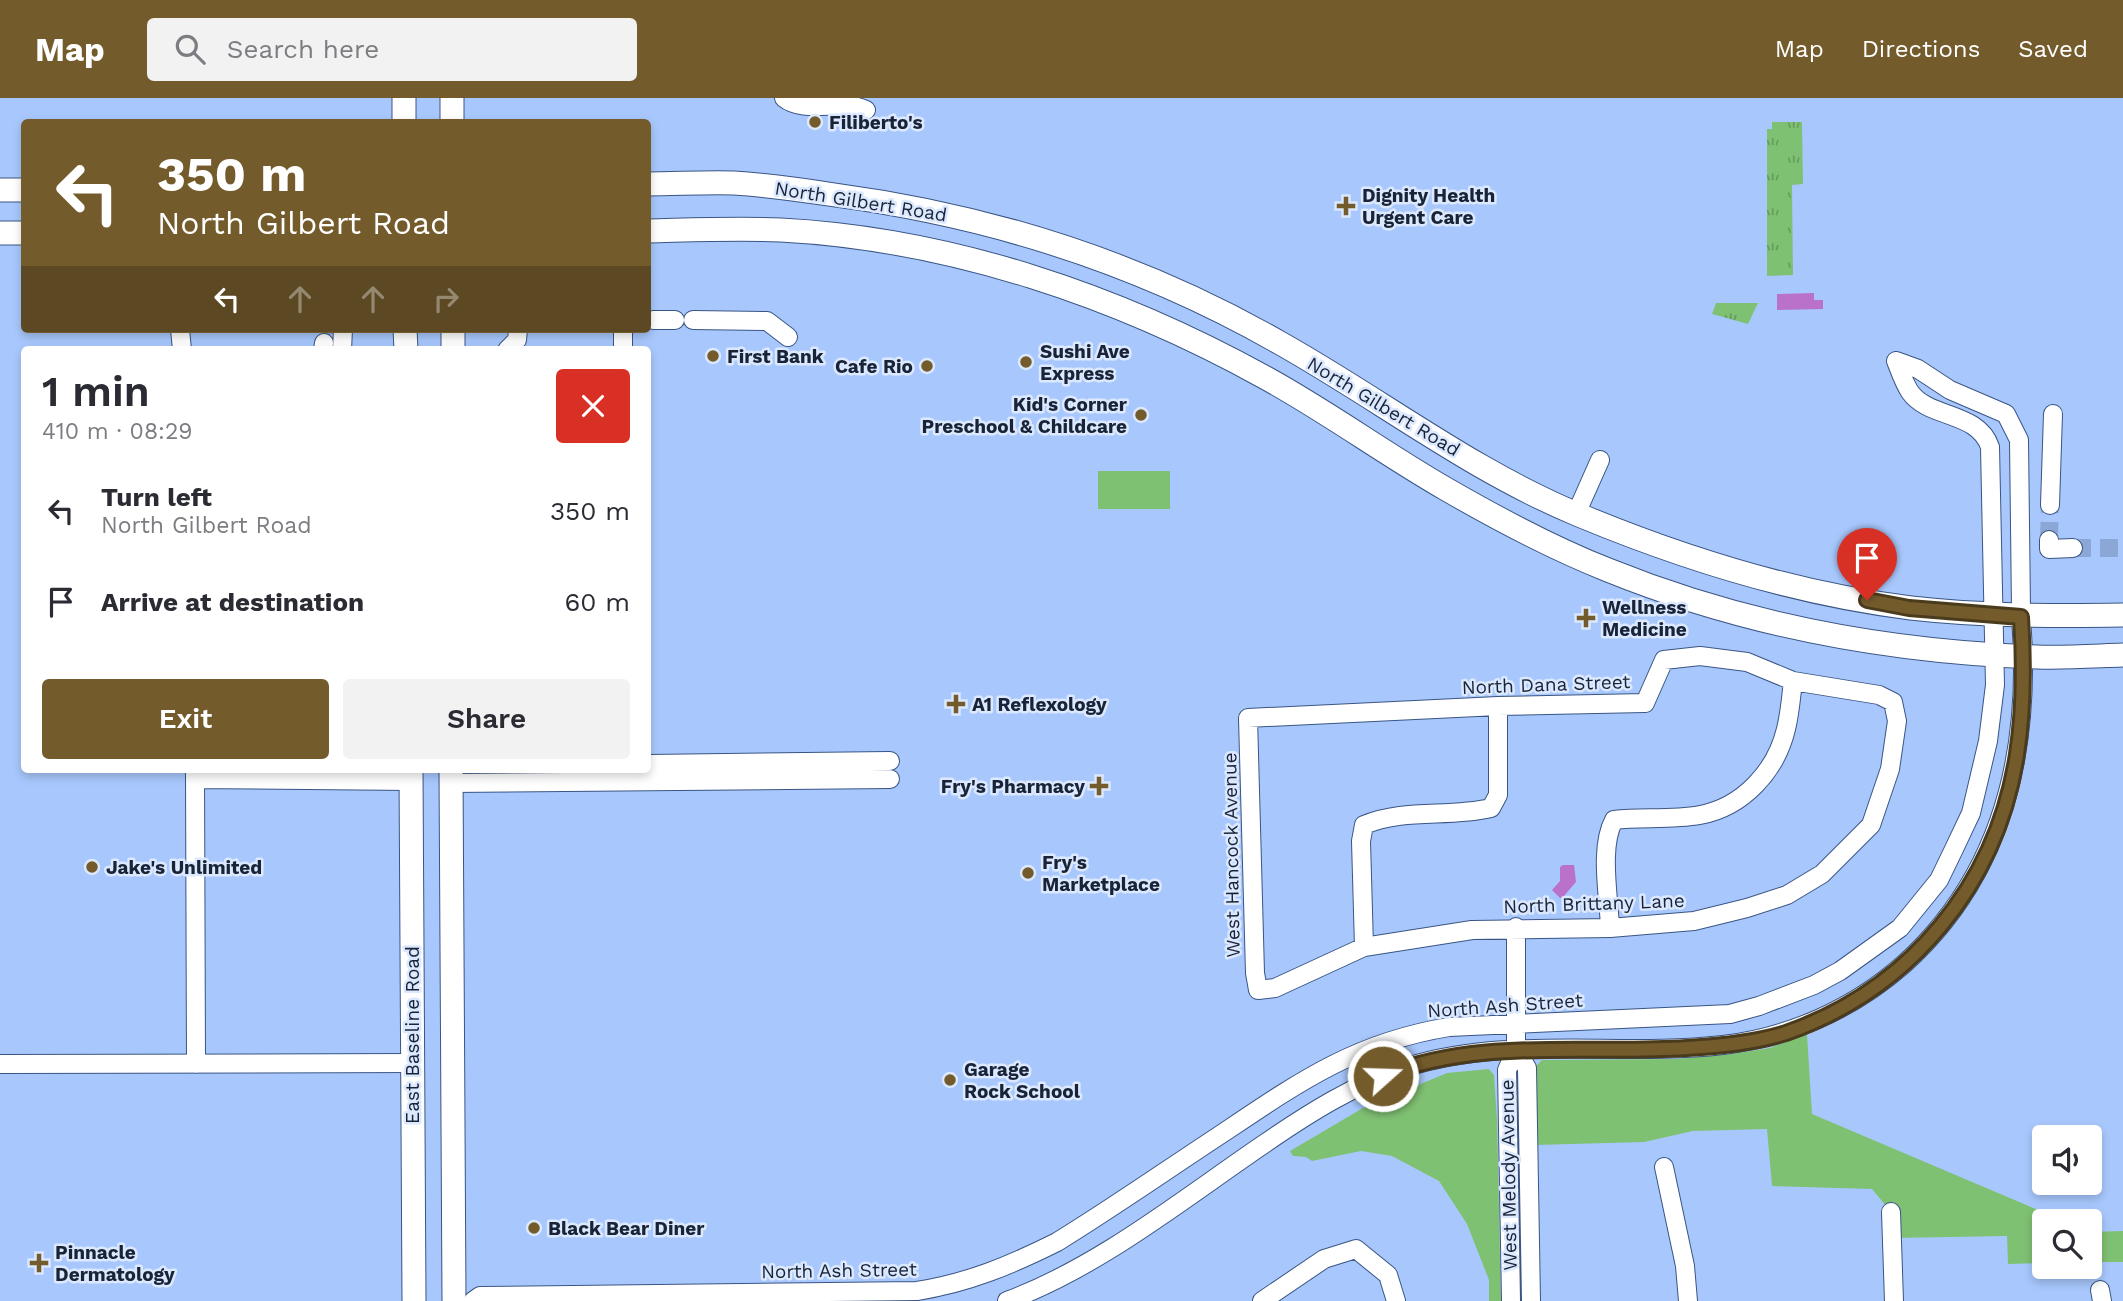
<!DOCTYPE html>
<html lang="en">
<head>
<meta charset="utf-8">
<style>
	body { margin:0; font-family:"Work Sans",sans-serif; background:#f2f2f3; color:#2b2b33; height:100vh; display:flex; flex-direction:column; font-size:26px; white-space:nowrap }
	* { box-sizing:border-box; margin:0 }
	p { font-size:23px; color:#7c7c81 }
	.icon { flex:none; width:38px; height:38px; fill:none; stroke:currentColor; stroke-width:2; stroke-linecap:round; stroke-linejoin:round }
	.map { position:relative; flex:1; overflow:hidden }
	.sheet { position:absolute; left:21px; top:248px; width:630px; height:427px; display:flex; flex-direction:column; background:#fff; border-radius:7px; box-shadow:0 4px 10px #0003 }
	.sheet>* { flex:none }
	.banner { position:absolute; left:21px; top:21px; width:630px; height:214px; border-radius:7px; box-shadow:0 4px 10px #0003; background:#745b2c; color:#fff; overflow:hidden }
	.controls { position:absolute; left:2032px; top:1027px; display:grid; gap:14px }
	.controls a { display:grid; place-items:center; width:70px; height:70px; border-radius:7px; background:#fff; box-shadow:0 4px 10px #0003; font-size:35px }
	.pin { position:absolute; display:grid; place-items:center; width:60px; height:60px; color:#fff; margin:-72px -30px; border-radius:50% 50% 50% 0; rotate:-45deg; box-shadow:0 0 7px #0007 }
	.pin .icon { rotate:45deg }
	.me { position:absolute; width:77px; margin:-38px; rotate:70deg; stroke-linejoin:round; filter:drop-shadow(0 0 5px #0008) }
	.turn { display:flex; align-items:center; gap:24px; height:147px; padding:0 21px; font-size:32px }
	.turn .icon { width:91px; height:91px; stroke-width:2.5 }
	.turn b { display:block; font-size:49px; line-height:60px }
	.lanes { display:flex; align-items:center; height:66px; padding:0 21px; background:#0003; justify-content:center; gap:35px; direction:ltr }
	.lanes .off { opacity:.35 }
	.round { display:grid; place-items:center; flex:none; width:74px; height:74px; border-radius:7px; background:#f2f2f3 }
	.headline { display:flex; align-items:center; justify-content:space-between; height:119px; padding:0 21px }
	h1 { font-size:42px; font-weight:600; line-height:52px }
	.cta { display:flex; gap:14px; margin-top:auto; padding:14px 21px }
	.cta a { flex:1; height:80px; border-radius:7px; background:#745b2c; color:#fff; font-size:28px; font-weight:600; line-height:80px; text-align:center }
	.cta a+a { background:#f2f2f3; color:#2b2b33 }
	ul { padding:0; list-style:none }
	li { display:flex; align-items:center; gap:21px; height:91px; padding:0 21px }
	li div { flex:1 }
	li b { display:block; font-size:26px }
	li em { font-style:normal }
	header { display:flex; align-items:center; gap:42px; box-sizing:border-box; height:98px; padding:0 35px; background:#745b2c; color:#fff }
	header strong { font-size:33px }
	nav { display:flex; gap:38px; margin-inline-start:auto; font-size:24px }
	.search { width:490px; height:63px; background:#f2f2f3; display:flex; align-items:center; gap:18px; box-sizing:border-box; padding:0 24px; border-radius:7px; color:#7c7c81; font-size:26px }
	.map>svg:first-child { display:block }
	.grass { fill:url(#grass-tufts) }
	.park { fill:#7fc172 }
	.water { fill:#ba71c9 }
	.lines { fill:none; stroke-linecap:round; stroke-linejoin:round }
	.minor-tunnel { stroke:#8ba7d6; stroke-width:18; stroke-dasharray:18 9; stroke-linecap:butt }
	.minor-casing { stroke:#3a5584; stroke-width:20 }
	.major-casing { stroke:#3a5584; stroke-width:25 }
	.minor { stroke:#fff; stroke-width:18 }
	.major { stroke:#fff; stroke-width:23 }
	.route-casing { stroke:#4b3b1d; stroke-width:18 }
	.route { stroke:#745b2c; stroke-width:12 }
	.poi-dot { fill:#745b2c; stroke:#dbe8fe; stroke-width:2.5 }
	.labels { text-anchor:middle; stroke-width:5; stroke-linejoin:round; paint-order:stroke }
	.poi-label { font-size:19px; font-weight:bold; fill:#182338; stroke:#dbe8fe; text-anchor:start }
	.street-label { font-size:19px; fill:#182338; stroke:#dbe8fe }
</style>
</head>
<body>
<header>
<strong>Map</strong>
<div class="search"><svg class="icon" aria-label="search" viewBox="0 0 24 24"><circle cx="10" cy="10" r="6"/><path d="M15 15l6 6"/></svg>Search here</div>
<nav><a>Map</a><a>Directions</a><a>Saved</a></nav>
</header>
<div class="map">
<svg width="2123" height="1203" viewBox="0 0 2123 1203">
	<defs>
		<pattern id="grass-tufts" width="24" height="20" patternUnits="userSpaceOnUse" patternTransform="scale(1.75)"><rect width="24" height="20" fill="#7fc172"/><path d="M3 7l-1-3M5 7V3M7 7l1-3M15 17l-1-3M17 17v-4M19 17l1-3" fill="none" stroke="#679c5f"/></pattern>
	</defs>
	<rect width="100%" height="100%" fill="#a8c8fd"/>
	<!-- grass -->
	<path class="grass" d="M1772,24H1802L1803,86L1792,87L1793,177L1767,178V31H1772Z
		M1716,205H1758L1748,226L1712,216Z"/>
	<!-- park -->
	<path class="park" d="M1098,373H1170V411H1098Z
		M1807,936L1812,1016L2064,1123L2044,1124V1165L2008,1166L2007,1138L1892,1140L1891,1114L1872,1091L1772,1088L1767,1031L1693,1033L1644,1044L1535,1047V969L1542,962L1676,961L1731,956L1770,950Z
		M1489,971L1494,977L1497,1022L1501,1203H1489V1182L1467,1126L1439,1083L1392,1058L1361,1053L1312,1063L1306,1059L1293,1058L1290,1053L1363,1010L1447,975Z
		M2123,1133V1164H2090V1134Z"/>
	<!-- water -->
	<path class="water" d="M1814,195V202H1823V211L1777,212V196Z
		M1563,767H1574L1576,784L1563,799L1560,800L1552,792L1560,783V769Z"/>
	<g class="lines">
		<!-- minor-tunnel -->
		<path class="minor-tunnel" d="M332,231L333,236
			M2049,442L2050,407
			M2073,450H2123"/>
		<defs>
			<path id="minor" d="M784,0C805,17 842,0 866,12
				M653,222H675
				M693,222L767,223L788,239
				M180,231L182,252
				M623,231V252
				M323,252L324,245
				M342,252L343,231
				M507,252L517,242L518,231
				M2050,407L2053,316
				M1576,416L1600,362
				M2049,442V451L2073,450
				M1700,558L1747,564L1793,583L1879,597L1893,604L1897,623L1890,671L1871,727L1822,776L1787,797L1747,810L1694,823L1610,830L1472,832L1364,849L1275,890L1258,892L1255,875L1248,620L1498,608L1645,605L1664,562Z
				M648,666L890,663
				M195,672L196,966
				M195,681L411,683
				M451,685L890,681
				M1610,830C1609,799 1599,749 1614,722C1642,719 1672,722 1700,717C1743,709 1776,673 1786,631C1790,615 1791,599 1793,583
				M1364,849L1361,743L1364,727C1405,710 1448,720 1491,710L1498,697V608
				M1516,952L1527,970L1531,1203
				M0,966L413,965
				M1664,1069L1685,1168L1688,1203
				M1891,1114L1894,1203
				M2100,1192L2102,1203
				M473,1203L480,1198L917,1193C968,1185 1011,1167 1057,1144C1114,1109 1168,1071 1223,1035C1299,984 1356,944 1449,929L1730,916L1759,908L1814,887L1840,873L1900,830L1939,782L1954,751L1971,715L1988,643L1995,587L1990,349C1978,313 1929,321 1910,294C1904,285 1900,273 1896,263
				M1007,1203C1099,1169 1183,1101 1264,1046C1309,1015 1355,986 1407,969C1508,937 1619,959 1723,947C1790,939 1853,911 1904,866C1994,785 2025,677 2023,559C2023,543 2021,528 2021,512C2020,456 2020,399 2019,342L2006,316L1950,292L1918,271L1896,263
				M1262,1203L1324,1161L1356,1151L1388,1177L1396,1203
				M1511,1203L1507,972L1516,952V829"/>
			<path id="major" d="M404,0V24
				M452,0V24
				M648,86C676,86 705,84 734,85C768,87 802,92 835,97C992,118 1142,166 1280,245C1380,301 1472,373 1579,417C1685,461 1797,496 1911,510C1982,518 2052,518 2123,517
				M0,92H24
				M648,133C692,132 737,130 781,132C951,141 1118,198 1266,280C1328,314 1385,356 1446,391C1498,421 1552,450 1608,472C1744,527 1890,554 2037,559C2065,560 2094,558 2123,557
				M0,135H24
				M405,231L406,252
				M453,231V252
				M411,672L414,1203
				M451,672L454,1203"/>
		</defs>
		<!-- minor casing -->
		<use href="#minor" class="minor-casing"/>
		<!-- major casing -->
		<use href="#major" class="major-casing"/>
		<!-- minor -->
		<use href="#minor" class="minor"/>
		<!-- major -->
		<use href="#major" class="major"/>
	</g>
	<g class="lines">
		<defs>
			<path id="route" d="M1383,978C1479,939 1586,957 1687,950C1719,948 1755,945 1786,935C1911,891 1997,786 2017,656C2024,611 2024,564 2021,519L1909,510L1867,502"/>
		</defs>
		<!-- route casing -->
		<use href="#route" class="route-casing"/>
		<!-- route -->
		<use href="#route" class="route"/>
	</g>
	<!-- markers -->
	<g class="poi-dot">
		<circle cx="815" cy="24" r="7"/>
		<path d="M1342.5 97.5h7v7h7v7h-7v7h-7v-7h-7v-7h7z"/>
		<circle cx="713" cy="258" r="7"/>
		<circle cx="1026" cy="264" r="7"/>
		<circle cx="927" cy="268" r="7"/>
		<circle cx="1141" cy="317" r="7"/>
		<path d="M1582.5 509.5h7v7h7v7h-7v7h-7v-7h-7v-7h7z"/>
		<path d="M952.5 595.5h7v7h7v7h-7v7h-7v-7h-7v-7h7z"/>
		<path d="M1095.5 677.5h7v7h7v7h-7v7h-7v-7h-7v-7h7z"/>
		<circle cx="92" cy="769" r="7"/>
		<circle cx="1028" cy="775" r="7"/>
		<circle cx="950" cy="982" r="7"/>
		<circle cx="534" cy="1130" r="7"/>
		<path d="M35.5 1154.5h7v7h7v7h-7v7h-7v-7h-7v-7h7z"/>
	</g>
	<g class="labels">
		<!-- poi labels -->
		<g class="poi-label">
			<text x="829" y="31">Filiberto's</text>
			<text x="1362" y="104">Dignity Health<tspan x="1362" dy="22">Urgent Care</tspan></text>
			<text x="1040" y="260">Sushi Ave<tspan x="1040" dy="22">Express</tspan></text>
			<text x="727" y="265">First Bank</text>
			<text x="913" y="275" text-anchor="end">Cafe Rio</text>
			<text x="1127" y="313" text-anchor="end">Kid's Corner<tspan x="1127" dy="22">Preschool &amp; Childcare</tspan></text>
			<text x="1602" y="516">Wellness<tspan x="1602" dy="22">Medicine</tspan></text>
			<text x="972" y="613">A1 Reflexology</text>
			<text x="1085" y="695" text-anchor="end">Fry's Pharmacy</text>
			<text x="1042" y="771">Fry's<tspan x="1042" dy="22">Marketplace</tspan></text>
			<text x="106" y="776">Jake's Unlimited</text>
			<text x="964" y="978">Garage<tspan x="964" dy="22">Rock School</tspan></text>
			<text x="548" y="1137">Black Bear Diner</text>
			<text x="55" y="1161">Pinnacle<tspan x="55" dy="22">Dermatology</tspan></text>
		</g>
		<!-- street labels -->
		<g class="street-label">
			<text transform="translate(861 103) rotate(9)" y="7">North Gilbert Road</text>
			<text transform="translate(1384 308) rotate(31)" y="7">North Gilbert Road</text>
			<text transform="translate(1546 586) rotate(-2)" y="7">North Dana Street</text>
			<text transform="translate(1231 757) rotate(-91)" y="7">West Hancock Avenue</text>
			<text transform="translate(1594 805) rotate(-2)" y="7">North Brittany Lane</text>
			<text transform="translate(1505 907) rotate(-4)" y="7">North Ash Street</text>
			<text transform="translate(412 937) rotate(-90)" y="7">East Baseline Road</text>
			<text transform="translate(1508 1077) rotate(-91)" y="7">West Melody Avenue</text>
			<text transform="translate(839 1172) rotate(-1)" y="7">North Ash Street</text>
		</g>
	</g>
</svg>
<div class="controls">
<a><svg class="icon" aria-label="sound" viewBox="0 0 24 24"><path d="M4 9h4l5-4v14l-5-4H4zM17 9q2 3 0 6"/></svg></a>
<a><svg class="icon" aria-label="search" viewBox="0 0 24 24"><circle cx="10" cy="10" r="6"/><path d="M15 15l6 6"/></svg></a>
</div>
<div class="pin" style="left:1867px;top:502px;background:#d93025"><svg class="icon" aria-label="arrive" viewBox="0 0 24 24"><path d="M6 21V4h12l-3 4 3 4H6"/></svg></div>
<svg class="me" style="left:1383px;top:978px" viewBox="-20 -20 40 40"><circle r="17" fill="#745b2c" stroke="#fff" stroke-width="3"/><path d="M0-11L8 9 0 5-8 9z" fill="#fff"/></svg>
<div class="banner">
<div class="turn"><svg class="icon" aria-label="left" viewBox="0 0 24 24"><path d="M17 20v-9H6M10 6l-5 5 5 5"/></svg><div><b>350 m</b>North Gilbert Road</div></div>
<div class="lanes"><svg class="icon" aria-label="left" viewBox="0 0 24 24"><path d="M17 20v-9H6M10 6l-5 5 5 5"/></svg><svg class="icon off" aria-label="ahead" viewBox="0 0 24 24"><path d="M12 20V5M6 11l6-6 6 6"/></svg><svg class="icon off" aria-label="ahead" viewBox="0 0 24 24"><path d="M12 20V5M6 11l6-6 6 6"/></svg><svg class="icon off" aria-label="right" viewBox="0 0 24 24"><path d="M7 20v-9h11M14 6l5 5-5 5"/></svg></div>
</div>
<section class="sheet">
<div class="headline"><div><h1>1 min</h1><p>410 m · 08:29</p></div><a class="round" style="background:#d93025;color:#fff"><svg class="icon" aria-label="close" viewBox="0 0 24 24"><path d="M6 6l12 12M18 6L6 18"/></svg></a></div>
<ul>
<li><svg class="icon" aria-label="left" viewBox="0 0 24 24"><path d="M17 20v-9H6M10 6l-5 5 5 5"/></svg><div><b>Turn left</b><p>North Gilbert Road</p></div><em>350 m</em></li>
<li><svg class="icon" aria-label="arrive" viewBox="0 0 24 24"><path d="M6 21V4h12l-3 4 3 4H6"/></svg><div><b>Arrive at destination</b></div><em>60 m</em></li>
</ul>
<div class="cta"><a>Exit</a><a>Share</a></div>
</section>
</div>
</body>
</html>
